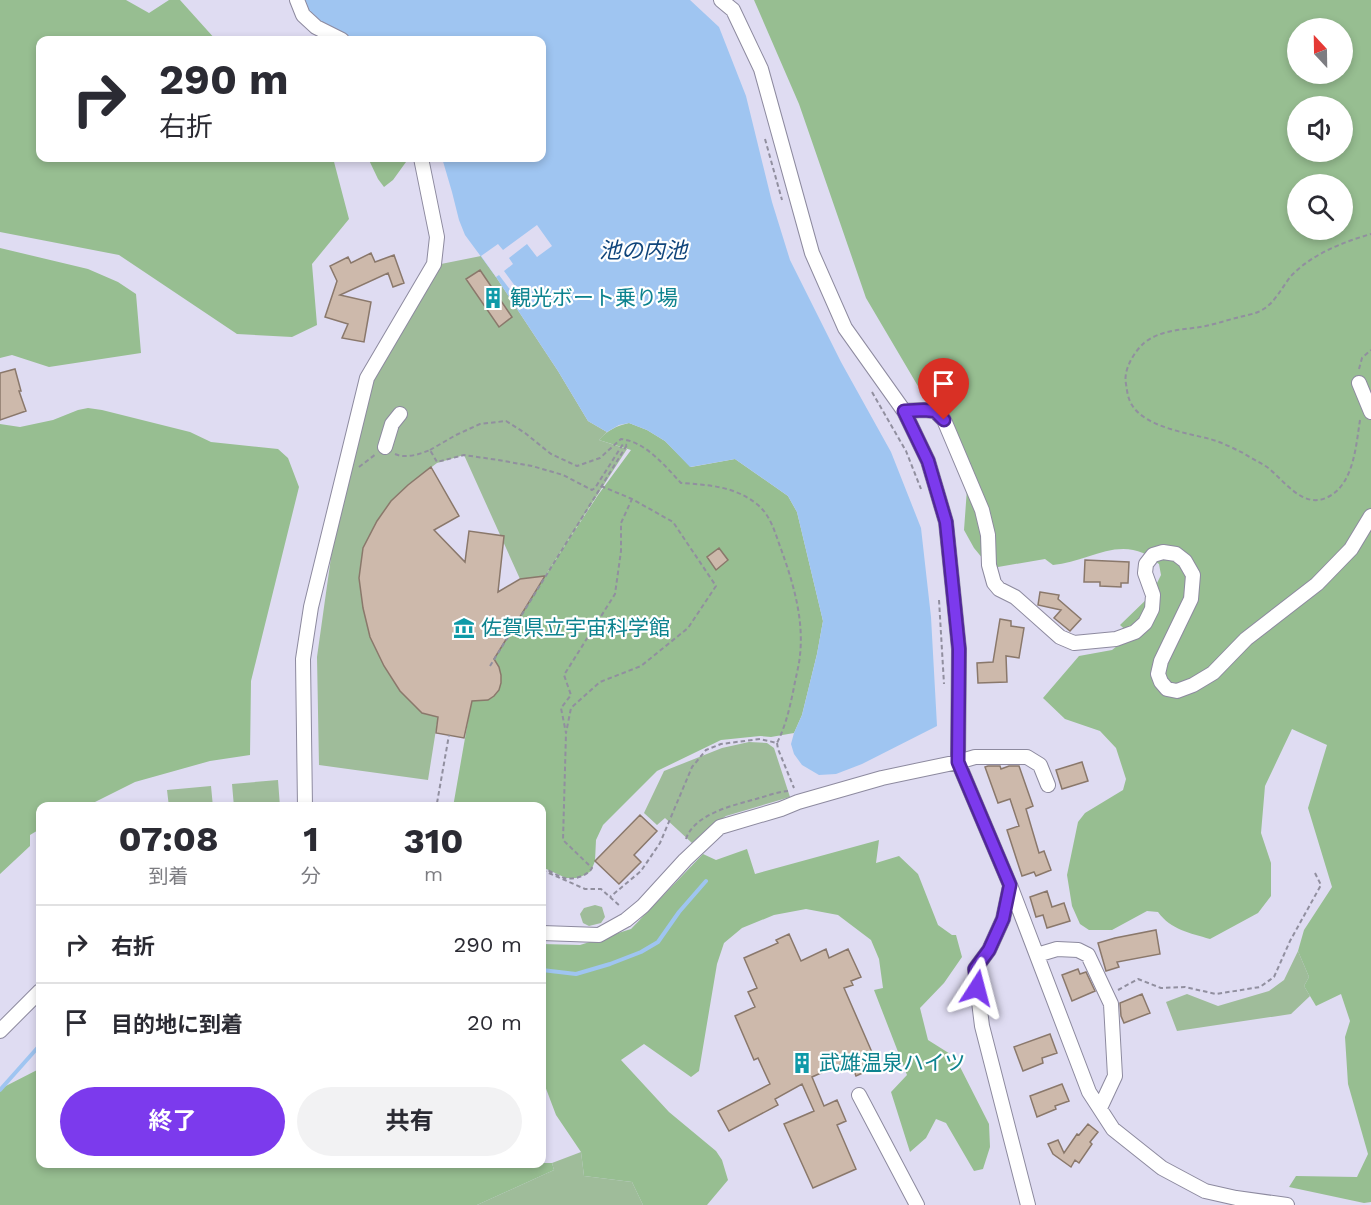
<!DOCTYPE html>
<html lang="ja">
<head>
<meta charset="utf-8">
<style>
	body { margin:0; font-family:"Work Sans","Noto Sans JP",sans-serif; background:#f2f2f3; color:#2b2b33; height:100vh; display:flex; flex-direction:column; font-size:22px; white-space:nowrap }
	* { box-sizing:border-box; margin:0 }
	p { font-size:20px; color:#7c7c81 }
	.icon { flex:none; width:33px; height:33px; fill:none; stroke:currentColor; stroke-width:2; stroke-linecap:round; stroke-linejoin:round }
	.map { position:relative; flex:1; overflow:hidden }
	.sheet { position:absolute; left:36px; top:802px; width:510px; height:366px; display:flex; flex-direction:column; background:#fff; border-radius:12px; box-shadow:0 3px 9px #0003 }
	.sheet>* { flex:none }
	.banner { position:absolute; left:36px; top:36px; width:510px; height:126px; border-radius:12px; box-shadow:0 3px 9px #0003; background:#fff; color:#2b2b33; overflow:hidden }
	.needle { width:39px; rotate:338deg }
	.buttons { position:absolute; left:1287px; top:18px; display:grid; gap:12px }
	.buttons a { display:grid; place-items:center; width:66px; height:66px; border-radius:50%; background:#fff; box-shadow:0 3px 9px #0003; font-size:30px }
	.pin { position:absolute; display:grid; place-items:center; width:51px; height:51px; color:#fff; margin:-62px -26px; border-radius:50% 50% 50% 0; rotate:-45deg; box-shadow:0 0 6px #0007 }
	.pin .icon { rotate:45deg }
	.me { position:absolute; width:66px; margin:-33px; rotate:9deg; stroke-linejoin:round; filter:drop-shadow(0 0 4px #0008) }
	.turn { display:flex; align-items:center; gap:21px; height:126px; padding:0 24px; font-size:27px }
	.turn .icon { width:78px; height:78px; stroke-width:2.5 }
	.turn b { display:block; font-size:42px; line-height:51px }
	.eta { display:flex; justify-content:space-evenly; align-items:center; height:102px; text-align:center }
	.eta b { font-size:36px; font-weight:700; line-height:42px }
	.cta { display:flex; gap:12px; margin-top:auto; padding:12px 24px }
	.cta a { flex:1; height:69px; border-radius:36px; background:#7c3aed; color:#fff; font-size:24px; font-weight:700; line-height:69px; text-align:center }
	.cta a+a { background:#f2f2f3; color:#2b2b33 }
	ul { padding:0; list-style:none }
	li { display:flex; align-items:center; gap:18px; height:78px; padding:0 24px; border-top:2px solid #e1e1e2 }
	li div { flex:1 }
	li b { display:block; font-size:22px }
	li em { font-style:normal }
	.map>svg:first-child { display:block }
	.green { fill:#9fbc9a }
	.forest { fill:#97be91; fill-rule:evenodd }
	.water { fill:#9fc5f1 }
	.pier { fill:#dfdcf2 }
	.lines { fill:none; stroke-linecap:round; stroke-linejoin:round }
	.stream { stroke:#9fc5f1; stroke-width:4 }
	.building { fill:#cdb9ab; stroke:#8a786b; stroke-width:1.5 }
	.minor-casing { stroke:#8d8a9f; stroke-width:16 }
	.path { stroke:#918f9f; stroke-width:2; stroke-dasharray:4.5 3; stroke-linecap:butt }
	.minor { stroke:#fff; stroke-width:14 }
	.route-casing { stroke:#51269a; stroke-width:15 }
	.route { stroke:#7c3aed; stroke-width:10 }
	.labels { text-anchor:middle; stroke-width:4.5; stroke-linejoin:round; paint-order:stroke }
	.culture-label { font-size:21px; fill:#0d838f; stroke:#fff; text-anchor:start }
	.water-label { font-size:22px; font-style:italic; fill:#10457b; stroke:#fff }
</style>
</head>
<body>
<div class="map">
<svg width="1371" height="1205" viewBox="0 0 1371 1205">
	<rect width="100%" height="100%" fill="#dfdcf2"/>
	<!-- green -->
	<path class="green" d="M481,256L496,277L558,371L588,421L607,432L599,440L627,449L545,576L520,579L464,455L437,463L408,485L391,501L377,521L363,548L359,578L384,666L400,691L422,713L438,717L428,780L319,765L317,657L342,479L370,380L441,264Z
		M749,742L767,743L774,748L790,797L726,816L705,831L692,843L665,818L657,825L644,813L664,771L722,748Z
		M278,780L280,807H234L232,784Z
		M211,786L213,807H169L167,790Z
		M595,905L602,907L605,917L601,923L589,926L583,923L580,914L584,908Z
		M1298,951L1309,977L1304,986L1310,996L1291,1014L1177,1031L1166,1002L1187,994L1218,1006L1269,991L1284,980Z
		M581,1152L584,1176L632,1182L643,1205H477L554,1170L552,1163Z"/>
	<!-- forest -->
	<path class="forest" d="M0,0H126L149,13L169,0H180L216,40H40V158H333L349,219L312,264L317,325L292,337L237,334L119,255L0,232Z
		M754,0H1371V1202L1364,1203L1289,1187L1296,1176L1357,1177L1368,1154L1348,1084L1345,1037L1350,1021L1341,994L1316,1006L1304,986L1309,977L1298,951L1304,930L1332,887L1308,808L1327,745L1292,729L1265,786L1261,833L1271,863V896L1258,913L1210,939C1190,933 1171,930 1158,912L1147,911L1112,930H1089L1080,924L1072,906L1067,875L1078,822L1085,813L1123,790L1126,779L1116,748L1100,731L1065,719L1043,698L1079,656L1112,650L1131,635L1120,625L1151,595L1161,575L1159,564C1154,561 1149,556 1143,553C1113,540 1083,563 1053,565L1045,559L998,567L988,565L974,548L964,530L967,489L935,415L866,298L799,104ZM1298,28H1342V74H1298ZM1298,106H1342V152H1298ZM1298,184H1342V230H1298Z
		M368,158H406V162L393,180L384,187L378,179Z
		M0,248L88,269L118,282L136,294L141,353L49,367L12,355L0,358Z
		M88,408L102,410L190,432L211,442L278,449L288,458L299,487L251,681L250,755L210,761L135,782L85,807H40V829L30,835V846L0,874V424L20,427L53,420L78,410Z
		M629,423L647,430L665,441L691,467L735,459L788,496L797,512L823,621L817,654L802,715L794,733L771,737L760,736L721,740L657,771L603,825L596,840L595,861L591,871L585,875L576,878H566L542,867V807H453L472,698C501,708 507,679 494,659L545,576L598,495L631,450L599,440C608,430 616,426 629,423Z
		M879,840L876,863L899,856L918,874L938,925L952,935H956L962,957L944,983L920,1008L928,1040L955,1057L989,1124L990,1147L983,1169L974,1171L946,1123L936,1119L926,1138L910,1152L891,1092L907,1075L874,990L883,988L879,959L871,940L838,915L806,909L774,915L742,928L724,943L717,964L699,1071L691,1077L644,1044L621,1060L669,1112L716,1151L722,1160L728,1180L707,1205H643L632,1182L584,1176L581,1152L556,1115L542,1078V944L580,945L631,929L703,854L716,860L747,849L755,874Z
		M40,1066V1164L542,1163H552L554,1170L477,1205H0V1089L39,1069Z"/>
	<!-- water -->
	<path class="water" d="M304,0H690L719,27L746,96L772,202L790,260L841,362L891,452L921,528L931,617L937,726L862,764L836,774L819,775L802,765L794,754L791,744L794,733L802,715L817,654L823,621L797,512L788,496L735,459L690,467L665,441L647,430L629,423L619,425L607,432L588,421L558,371L496,277L465,235L459,220L452,192L442,158H542V40H357L315,22L307,8Z"/>
	<!-- pier -->
	<path class="pier" d="M537,225L552,246L537,257L527,244L509,258L513,264L504,271L518,290L521,288L529,299L521,304L499,275L496,277L481,256L498,244L503,250Z"/>
	<g class="lines">
		<!-- stream -->
		<path class="stream" d="M542,970L576,974L610,964L641,952L658,942L679,912L706,881
			M0,1090L40,1045"/>
	</g>
	<!-- building -->
	<path class="building" d="M371,253L375,262L394,255L404,283L393,287L388,273L340,295L371,302L364,342L342,338L348,324L325,317L337,281L330,266L348,257L351,263Z
		M480,270L512,317L499,327L466,279Z
		M15,369L21,391H19L26,411L0,420V373Z
		M431,467L459,516L434,530L465,562L469,531L504,536L498,592L520,579L545,576L494,659L499,667L501,675V683L499,690L494,696L488,700L472,701L464,738L436,733L438,717L422,713L400,691L384,666L370,637L363,608L359,578L363,548L377,521L391,501L408,485Z
		M719,548L728,560L716,570L707,557Z
		M1085,560L1129,562L1128,583H1121V587L1100,586V582H1084Z
		M1040,592L1059,595L1058,599L1081,619L1070,631L1054,618L1061,610L1038,605Z
		M1000,619L1011,621V626L1024,628L1019,658L1006,656L1007,682L978,683L977,663L993,662Z
		M1082,762L1088,781L1062,789L1056,770Z
		M988,766H1000L1001,769L1009,766H1019L1033,806L1026,809L1039,853L1044,851L1051,870L1036,876L1034,872L1022,876L1007,830L1019,826L1010,799L998,803L985,767Z
		M640,815L657,831L634,855L641,862L619,884L595,861Z
		M1047,891L1052,907L1064,903L1070,921L1047,928L1043,915L1036,917L1030,897Z
		M1156,930L1160,954L1117,962L1119,967L1106,971L1098,943L1115,938Z
		M789,934L801,961L826,949L829,958L848,949L861,977L851,981L853,985L844,988L878,1066L856,1076L850,1060L812,1077L824,1106L837,1100L846,1121L837,1125L856,1169L813,1188L784,1124L814,1111L802,1084L775,1099L778,1105L729,1131L718,1111L770,1084L758,1058L754,1060L735,1016L755,1007L748,992L757,988L744,958L778,943L776,940Z
		M1078,969L1080,974L1086,972L1095,991L1072,1001L1062,975Z
		M1142,994L1150,1013L1124,1023L1121,1016L1120,1003Z
		M1050,1034L1057,1053L1042,1058L1043,1063L1023,1071L1014,1047Z
		M1062,1084L1069,1101L1055,1106L1056,1109L1037,1117L1030,1096Z
		M1088,1124L1098,1132L1090,1142L1092,1144L1079,1163L1075,1160L1071,1167L1053,1154L1048,1144L1058,1140L1064,1153L1077,1134L1079,1135Z"/>
	<g class="lines">
		<defs>
			<path id="minor" d="M297,0L303,15L316,27L342,40
				M721,0L733,10L761,69L812,253L845,328L904,411L928,461L946,522L959,649L958,762L1010,885L1089,1092L1113,1129L1162,1168L1205,1191L1236,1198L1287,1205
				M1359,383L1371,412
				M904,411L924,410L935,411L944,420L982,510L988,535L989,565L994,583L999,589L1015,597L1060,637L1074,643L1116,639L1135,632L1145,623L1152,609L1153,595L1145,573L1146,564L1153,555L1163,552L1176,554L1185,561L1193,575L1191,599L1161,661L1158,674L1161,682L1167,689L1177,691L1193,685L1213,673L1246,639L1317,584L1351,549L1371,516
				M385,447L392,424L400,414
				M305,807L303,659L311,607L367,378L434,264L437,237L421,158
				M1010,886L1003,919L989,950L975,969L982,1026L1028,1205
				M542,933L599,935L626,920L643,906L685,860L720,827L781,809L798,802L882,778L958,762L975,757H1027L1040,765L1048,785
				M1037,955L1057,949L1078,950L1088,955L1111,1004L1115,1076L1100,1108
				M0,1031L40,991
				M859,1095L917,1205"/>
		</defs>
		<!-- minor casing -->
		<use href="#minor" class="minor-casing"/>
		<!-- path -->
		<path class="path" d="M765,139L782,200
			M1359,369L1362,358L1371,350
			M872,392L906,451L921,489
			M1360,420C1356,445 1354,484 1328,497C1303,510 1284,480 1267,467C1259,462 1251,458 1243,453C1233,448 1221,442 1210,439C1187,433 1145,427 1132,405C1128,399 1127,391 1126,384C1123,370 1134,352 1144,343C1160,330 1181,330 1200,327C1213,325 1227,320 1240,317C1247,315 1255,314 1262,310C1275,303 1282,287 1291,276C1312,254 1343,242 1371,234
			M430,450L456,435L480,424L506,421L525,433L551,454L577,466L600,458L621,439C646,442 664,465 681,483C709,485 735,486 758,505C771,516 775,533 781,549C793,582 804,619 800,655C799,666 796,676 794,687C790,707 786,725 777,743L760,739L721,744L706,750L692,767L660,843L641,871L610,897
			M395,454C406,459 420,454 430,450L437,462L464,455L498,460L532,466L563,475L592,490L595,488L623,444L627,445
			M359,467L376,454
			M601,486L632,499L673,522L716,586L688,628L641,666L600,682L571,708L566,733L561,708L571,695L564,675L615,594L621,551V523L632,499
			M939,600L944,684
			M490,666L627,445
			M777,743L778,749L794,788
			M437,803L449,735
			M686,839C694,814 734,805 756,799C767,796 777,792 788,791
			M542,867C549,870 557,876 565,878C574,880 587,876 592,868L563,840L566,733
			M542,870L585,889H601L621,907
			M1118,990L1138,979L1161,988L1185,987L1216,994L1260,987L1274,977L1290,941L1321,885L1315,873"/>
		<!-- minor -->
		<use href="#minor" class="minor"/>
	</g>
	<g class="lines">
		<defs>
			<path id="route" d="M944,420L935,411L924,410L904,411L928,461L946,522L959,649L958,762L1010,885L1003,919L989,950L975,969L977,988"/>
		</defs>
		<!-- route casing -->
		<use href="#route" class="route-casing"/>
		<!-- route -->
		<use href="#route" class="route"/>
	</g>
	<!-- icons -->
	<defs>
		<symbol id="building-bare" viewBox="-9 -9 18 18"><path d="M-4-6H4V6H1V3H-1V6H-4ZM-2.5-4.3h1.7v1.8h-1.7ZM.8-4.3h1.7v1.8H.8ZM-2.5-1h1.7V.8h-1.7ZM.8-1h1.7V.8H.8Z" fill="#0f9aa8" stroke="#fff" stroke-width="2.5" paint-order="stroke"/></symbol>
		<symbol id="museum-bare" viewBox="-9 -9 18 18"><path d="M0-6L6-3V-2H-6V-3ZM-5-1h2V3h-2ZM-1-1h2V3h-2ZM3-1h2V3H3ZM-6 4H6V6H-6Z" fill="#0f9aa8" stroke="#fff" stroke-width="2.5" paint-order="stroke"/></symbol>
	</defs>
	<g fill-rule="evenodd">
		<use href="#building-bare" x="478" y="283" width="30" height="30"/>
		<use href="#museum-bare" x="449" y="613" width="30" height="30"/>
		<use href="#building-bare" x="787" y="1048" width="30" height="30"/>
	</g>
	<g class="labels">
		<!-- culture labels -->
		<g class="culture-label">
			<text x="510" y="305">観光ボート乗り場</text>
			<text x="481" y="635">佐賀県立宇宙科学館</text>
			<text x="819" y="1070">武雄温泉ハイツ</text>
		</g>
		<!-- water labels -->
		<g class="water-label">
			<text x="643" y="258">池の内池</text>
		</g>
	</g>
</svg>
<div class="buttons">
<a><svg class="needle" viewBox="-14 -14 28 28"><path d="M0-13l5 13h-10z" fill="#e53935"/><path d="M0 13l5-13h-10z" fill="#7c7c81"/></svg></a>
<a><svg class="icon" aria-label="sound" viewBox="0 0 24 24"><path d="M4 9h4l5-4v14l-5-4H4zM17 9q2 3 0 6"/></svg></a>
<a><svg class="icon" aria-label="search" viewBox="0 0 24 24"><circle cx="10" cy="10" r="6"/><path d="M15 15l6 6"/></svg></a>
</div>
<div class="pin" style="left:944px;top:420px;background:#d93025"><svg class="icon" aria-label="arrive" viewBox="0 0 24 24"><path d="M6 21V4h12l-3 4 3 4H6"/></svg></div>
<svg class="me" style="left:977px;top:988px" viewBox="-20 -20 40 40"><path d="M0-17L14 15 0 8-14 15z" fill="#7c3aed" stroke="#fff" stroke-width="4"/></svg>
<div class="banner">
<div class="turn"><svg class="icon" aria-label="right" viewBox="0 0 24 24"><path d="M7 20v-9h11M14 6l5 5-5 5"/></svg><div><b>290 m</b>右折</div></div>
</div>
<section class="sheet">
<div class="eta">
<div><b>07:08</b><p>到着</p></div>
<div><b>1</b><p>分</p></div>
<div><b>310</b><p>m</p></div>
</div>
<ul>
<li><svg class="icon" aria-label="right" viewBox="0 0 24 24"><path d="M7 20v-9h11M14 6l5 5-5 5"/></svg><div><b>右折</b></div><em>290 m</em></li>
<li><svg class="icon" aria-label="arrive" viewBox="0 0 24 24"><path d="M6 21V4h12l-3 4 3 4H6"/></svg><div><b>目的地に到着</b></div><em>20 m</em></li>
</ul>
<div class="cta"><a>終了</a><a>共有</a></div>
</section>
</div>
</body>
</html>
